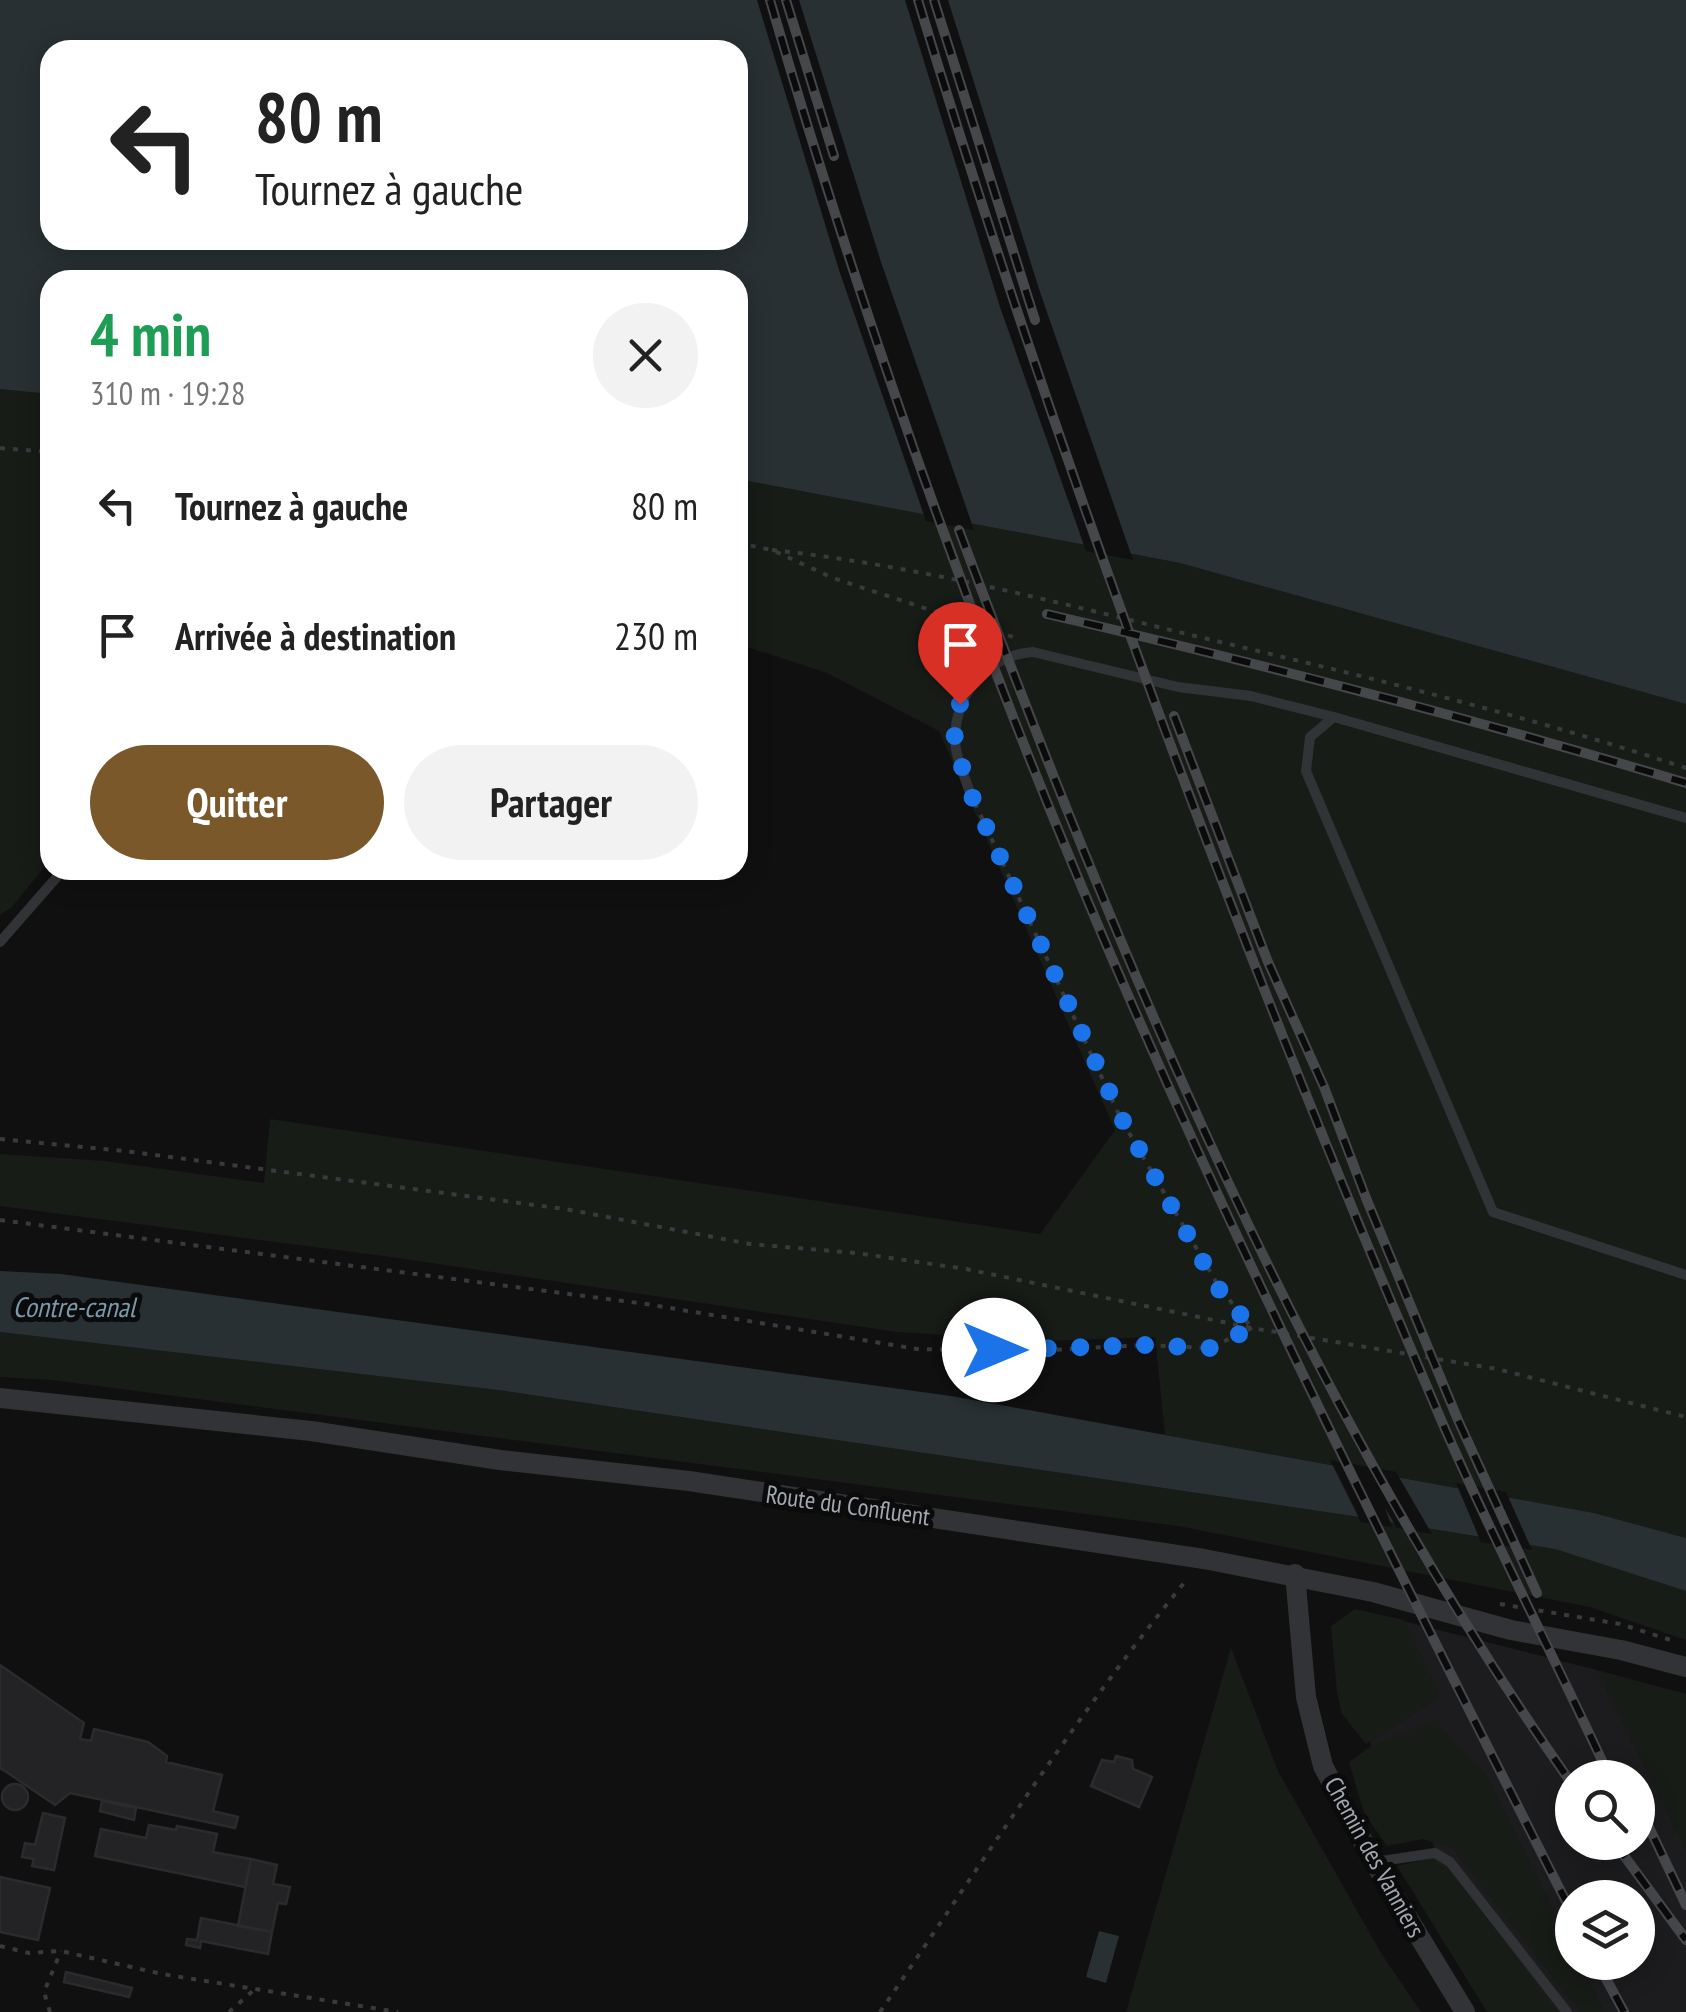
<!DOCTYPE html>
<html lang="fr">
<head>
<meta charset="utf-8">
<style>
	body { margin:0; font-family:"PT Sans Narrow",sans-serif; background:#f2f2f2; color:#222; height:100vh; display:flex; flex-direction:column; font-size:38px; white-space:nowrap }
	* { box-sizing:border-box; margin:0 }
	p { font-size:32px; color:#767676 }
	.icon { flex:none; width:55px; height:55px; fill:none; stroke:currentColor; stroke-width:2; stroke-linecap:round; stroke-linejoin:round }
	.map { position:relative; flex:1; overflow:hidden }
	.drawer { position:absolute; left:40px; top:270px; width:708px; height:610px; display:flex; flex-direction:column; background:#fff; border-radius:30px; box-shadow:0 5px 25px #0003 }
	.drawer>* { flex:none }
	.banner { position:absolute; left:40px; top:40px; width:708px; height:210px; border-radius:30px; box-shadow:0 5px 25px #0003; background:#fff; color:#222; overflow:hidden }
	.buttons { position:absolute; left:1555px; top:1760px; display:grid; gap:20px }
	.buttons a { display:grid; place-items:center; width:100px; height:100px; border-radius:50%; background:#fff; box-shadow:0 5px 25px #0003; font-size:50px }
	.pin { position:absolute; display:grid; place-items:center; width:85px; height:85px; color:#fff; margin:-102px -42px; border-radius:50% 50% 50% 0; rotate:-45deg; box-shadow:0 0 10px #0007 }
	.pin .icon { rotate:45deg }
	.me { position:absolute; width:110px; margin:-55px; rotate:90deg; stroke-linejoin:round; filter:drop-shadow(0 0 8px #0008) }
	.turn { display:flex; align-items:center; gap:35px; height:210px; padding:0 50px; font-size:45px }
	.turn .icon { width:130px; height:130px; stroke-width:2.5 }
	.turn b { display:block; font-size:70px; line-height:85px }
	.round { display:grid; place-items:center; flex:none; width:105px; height:105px; border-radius:52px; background:#f2f2f2 }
	.head { display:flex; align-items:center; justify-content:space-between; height:170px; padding:0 50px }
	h1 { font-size:60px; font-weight:700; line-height:75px; color:#1e9e55 }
	.cta { display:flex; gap:20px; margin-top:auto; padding:20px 50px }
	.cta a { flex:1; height:115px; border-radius:60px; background:#7a582a; color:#fff; font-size:40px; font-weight:700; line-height:115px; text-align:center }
	.cta a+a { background:#f2f2f2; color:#222 }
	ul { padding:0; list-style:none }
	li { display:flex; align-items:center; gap:30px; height:130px; padding:0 50px }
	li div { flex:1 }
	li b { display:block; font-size:38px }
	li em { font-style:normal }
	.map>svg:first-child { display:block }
	.built { fill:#1c1c1e; fill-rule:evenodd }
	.green { fill:#171c17 }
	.water { fill:#283034; fill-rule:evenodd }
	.pier { fill:#101011 }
	.building { fill:#232325; stroke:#2a2b2d; stroke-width:2.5 }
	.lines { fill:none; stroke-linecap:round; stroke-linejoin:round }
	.path { stroke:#383a3d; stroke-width:4; stroke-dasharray:5 8; stroke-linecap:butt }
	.lane { stroke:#313336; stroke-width:10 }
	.street { stroke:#313336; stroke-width:20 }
	.rail-casing { stroke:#45474b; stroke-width:10 }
	.rail { stroke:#0b0b0c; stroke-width:6; stroke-dasharray:19; stroke-linecap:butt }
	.route { stroke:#1a73e8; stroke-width:18; stroke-dasharray:0 32.4 }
	.labels { text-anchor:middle; stroke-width:10; stroke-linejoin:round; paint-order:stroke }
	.street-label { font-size:25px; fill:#a2a8b1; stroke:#0b0b0c }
	.water-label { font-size:28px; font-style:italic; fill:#7a99ab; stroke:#0b0b0c }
</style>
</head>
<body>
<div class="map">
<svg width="1686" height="2012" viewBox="0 0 1686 2012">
	<rect width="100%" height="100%" fill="#101011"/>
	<!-- built -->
	<path class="built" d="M1355,1609L1597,1670L1686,1797V2012H1517L1431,1858L1435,1853L1425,1802L1371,1746ZM1572,1778H1638V1842H1572ZM1572,1898H1638V1962H1572Z"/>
	<!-- green -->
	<path class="green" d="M0,389L50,394V860L12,907L0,915Z
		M738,479L1180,563L1686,704V1538L1594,1513L1165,1435L1155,1337L1045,1341L897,1332L391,1257L0,1206V1154L105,1161L264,1183L270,1119L1040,1234L1115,1130L939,731L827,673L738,644Z
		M0,1332L498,1390L1346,1515L1555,1549L1686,1591V1640L1590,1607L1178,1526L51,1380L0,1377Z
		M1355,1609L1404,1620L1441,1697L1366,1744L1342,1714L1337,1692L1331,1626Z
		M1231,1648L1278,1771L1381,1953L1421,2012H1126Z
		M1597,1670L1686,1694V1851Z
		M1436,1719C1450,1742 1470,1755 1487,1776L1572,1947V1962L1580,1963L1605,2012H1580L1453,1849L1423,1839L1387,1846L1364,1813L1349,1762L1371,1746Z
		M1431,1858L1449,1870L1463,1887L1557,2012H1487L1397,1866Z"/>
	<!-- water -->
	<path class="water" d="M0,0H1686V704L1180,563L738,479V280H50V394L0,389ZM50,50H738V240H50Z
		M0,1271L61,1274L951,1396L1594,1513L1686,1538V1591L1555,1549L1346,1515L498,1390L0,1332Z
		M1099,1931L1119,1936L1106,1983L1086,1977Z"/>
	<!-- pier -->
	<path class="pier" d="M757,0H799L881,262L974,530L926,521L839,270Z
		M905,0H948L1040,292L1133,560L1086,551L1000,307Z
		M1330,1460L1396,1472L1432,1534L1397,1528L1385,1508L1392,1527L1361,1522Z
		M1456,1483L1506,1492L1532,1550L1481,1542Z"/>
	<!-- building -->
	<path class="building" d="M0,1665L84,1723L80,1739L91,1741L94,1729L148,1742L167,1756L166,1762L222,1775L213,1811L238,1817L235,1828L70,1793L55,1805L5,1771L0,1768Z
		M1116,1756L1132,1760L1133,1769L1152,1777L1139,1807L1091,1786L1102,1760L1114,1762Z
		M2 1797a13 13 0 1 1 26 0a13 13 0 1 1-26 0Z
		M102,1801L136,1808L134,1820L100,1811Z
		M43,1813L65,1818L54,1870L32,1866L34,1859L22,1857L25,1843L35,1845Z
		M149,1825L176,1830L177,1826L217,1834L213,1852L251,1859L245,1887L95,1856L101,1829L146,1838Z
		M251,1859L277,1865L273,1884L290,1887L286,1904L278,1903L272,1932L238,1926Z
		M0,1877L50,1888L38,1940L0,1932Z
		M201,1918L272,1932L268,1954L201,1941L200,1948L186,1945L187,1939L197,1940Z
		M66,1972L132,1988L129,1997L64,1982Z"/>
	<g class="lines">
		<!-- path -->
		<path class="path" d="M0,448L50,452
			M738,543L772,550L833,578L1016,638
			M772,550C914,565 1056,602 1195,636C1359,675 1526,715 1686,768
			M975,803L1121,1119L1219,1287L1252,1328
			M0,1139L125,1151L565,1209L750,1244L856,1253L966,1269L1252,1328L1497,1369L1686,1417
			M0,1220L646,1304L917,1349L1032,1351L1145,1345L1210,1348L1252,1328
			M1500,1604L1620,1624L1677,1642
			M0,1946L29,1953L61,1951L162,1974L398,2012
			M50,2012L44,1992L61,1951
			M229,2012L255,1989
			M880,2012C980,1866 1076,1715 1188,1578"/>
		<!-- lane -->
		<path class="lane" d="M969,790C964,774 954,753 955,736C957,692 989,655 1033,652L1178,687L1251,696L1334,717
			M1686,818L1334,717L1310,737L1306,771L1493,1212L1686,1275
			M0,942L63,870
			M1375,1862L1435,1853L1450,1862L1567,2012"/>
		<!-- street -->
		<path class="street" d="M0,1398L311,1431L500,1460L689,1481L1204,1559L1373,1592L1511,1630L1621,1650L1686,1667
			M1295,1574L1306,1697L1323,1766L1374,1862L1465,2012"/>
		<defs>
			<path id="rail" d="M770,0C870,344 991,683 1135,1011C1269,1317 1421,1616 1572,1913
				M786,0L834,156
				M918,0C1065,484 1243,957 1442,1422C1494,1542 1555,1658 1610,1778
				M934,0L1035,320
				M959,530C1122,965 1303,1403 1572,1784
				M1047,614C1262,664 1475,719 1686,783
				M1174,716L1268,962L1324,1087L1366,1198L1458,1420L1537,1593
				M1638,1804L1686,1905
				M1614,1842L1686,1940
				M1597,1962L1624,2012"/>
		</defs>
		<!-- rail casing -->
		<use href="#rail" class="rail-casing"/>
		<!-- rail -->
		<use href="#rail" class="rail"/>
	</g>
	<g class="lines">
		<!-- route -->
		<path class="route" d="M960,704L954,740L969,790L1122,1119L1218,1288L1252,1328L1210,1348L1145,1345L994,1350"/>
	</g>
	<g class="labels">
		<!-- street labels -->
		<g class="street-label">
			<text transform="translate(848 1505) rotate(8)" y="9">Route du Confluent</text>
			<text transform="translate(1375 1857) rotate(61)" y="9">Chemin des Vanniers</text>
		</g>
		<!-- water labels -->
		<g class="water-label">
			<text x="74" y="1317">Contre-canal</text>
		</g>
	</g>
</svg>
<div class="buttons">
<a><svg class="icon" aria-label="search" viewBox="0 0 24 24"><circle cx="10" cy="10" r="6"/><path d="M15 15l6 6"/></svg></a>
<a><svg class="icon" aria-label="layers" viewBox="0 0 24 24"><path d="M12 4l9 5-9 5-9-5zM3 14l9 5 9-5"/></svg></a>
</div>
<div class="pin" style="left:960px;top:704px;background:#d93025"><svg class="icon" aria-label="arrive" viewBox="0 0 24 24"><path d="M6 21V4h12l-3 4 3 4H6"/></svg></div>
<svg class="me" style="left:994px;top:1350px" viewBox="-20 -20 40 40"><circle r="19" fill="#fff"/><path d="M0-13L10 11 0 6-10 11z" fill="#1a73e8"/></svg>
<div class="banner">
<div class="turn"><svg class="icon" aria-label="left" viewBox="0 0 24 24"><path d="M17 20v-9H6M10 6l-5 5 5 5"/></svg><div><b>80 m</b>Tournez à gauche</div></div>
</div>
<section class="drawer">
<div class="head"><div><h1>4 min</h1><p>310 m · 19:28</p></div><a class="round"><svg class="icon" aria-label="close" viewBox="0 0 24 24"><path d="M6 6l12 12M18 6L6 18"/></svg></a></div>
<ul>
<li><svg class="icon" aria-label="left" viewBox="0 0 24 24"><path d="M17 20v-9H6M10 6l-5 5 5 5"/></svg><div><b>Tournez à gauche</b></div><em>80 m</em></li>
<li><svg class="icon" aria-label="arrive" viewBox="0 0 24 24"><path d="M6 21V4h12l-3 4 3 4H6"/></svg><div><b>Arrivée à destination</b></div><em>230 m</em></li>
</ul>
<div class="cta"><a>Quitter</a><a>Partager</a></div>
</section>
</div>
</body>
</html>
